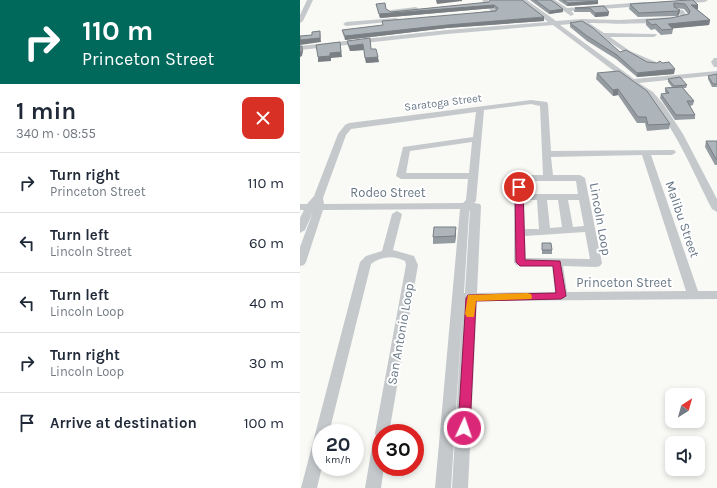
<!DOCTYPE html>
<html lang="en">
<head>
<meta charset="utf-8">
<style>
	body { margin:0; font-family:Karla,sans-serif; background:#f6f6f7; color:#1f2937; height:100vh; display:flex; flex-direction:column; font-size:15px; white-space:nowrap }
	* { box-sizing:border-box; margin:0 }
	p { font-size:13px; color:#747a83 }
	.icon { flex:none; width:22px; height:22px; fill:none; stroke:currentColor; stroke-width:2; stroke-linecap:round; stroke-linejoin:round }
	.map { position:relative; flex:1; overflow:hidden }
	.details { display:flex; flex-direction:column; background:#fff; width:300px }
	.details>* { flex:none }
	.guide { background:#00695c; color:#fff; overflow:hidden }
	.needle { width:26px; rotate:37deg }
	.controls { position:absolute; left:365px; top:388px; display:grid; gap:8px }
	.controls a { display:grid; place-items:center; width:40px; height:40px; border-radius:8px; background:#fff; box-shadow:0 2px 6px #0003; font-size:20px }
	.speed { position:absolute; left:12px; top:424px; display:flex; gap:8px; font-size:20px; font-weight:700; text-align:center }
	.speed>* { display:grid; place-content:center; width:52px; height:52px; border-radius:50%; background:#fff; box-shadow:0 2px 6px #0003; line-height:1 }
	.speed small { font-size:10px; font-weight:400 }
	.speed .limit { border:6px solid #d22; background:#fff; color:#111 }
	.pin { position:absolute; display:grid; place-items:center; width:34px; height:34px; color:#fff; margin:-17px; border:2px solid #fff; border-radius:50%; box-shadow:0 1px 4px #0007 }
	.me { position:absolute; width:44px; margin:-22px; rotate:3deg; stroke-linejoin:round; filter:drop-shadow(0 0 3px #0008) }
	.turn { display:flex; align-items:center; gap:14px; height:84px; padding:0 16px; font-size:18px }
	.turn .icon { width:52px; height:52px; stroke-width:2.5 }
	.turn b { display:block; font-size:28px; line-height:34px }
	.round { display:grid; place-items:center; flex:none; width:42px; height:42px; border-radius:8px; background:#f6f6f7 }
	.headline { display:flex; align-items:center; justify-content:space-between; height:68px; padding:0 16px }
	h1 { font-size:24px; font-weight:700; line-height:30px }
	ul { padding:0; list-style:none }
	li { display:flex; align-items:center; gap:12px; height:60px; padding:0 16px; border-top:1px solid #e0e1e3 }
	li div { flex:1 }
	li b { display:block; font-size:15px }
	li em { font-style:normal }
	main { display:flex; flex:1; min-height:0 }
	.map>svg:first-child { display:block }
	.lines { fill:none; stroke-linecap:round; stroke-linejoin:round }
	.minor { fill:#c5c9cc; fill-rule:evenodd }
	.wall { fill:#959ca1 }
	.shaded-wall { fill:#797f83 }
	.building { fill:#adb5bb; stroke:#797f83 }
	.route { fill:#db2777; stroke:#8e194d }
	.slow { fill:#f59e0b }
	.labels { text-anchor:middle; stroke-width:4; stroke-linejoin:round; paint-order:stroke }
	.far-street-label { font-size:11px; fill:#687887; stroke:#fff }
	.street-label { font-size:13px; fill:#687887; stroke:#fff }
</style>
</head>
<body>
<main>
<section class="details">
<div class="guide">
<div class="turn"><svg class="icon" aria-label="right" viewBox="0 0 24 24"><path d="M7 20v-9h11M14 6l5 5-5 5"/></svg><div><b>110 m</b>Princeton Street</div></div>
</div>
<div class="headline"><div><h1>1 min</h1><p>340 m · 08:55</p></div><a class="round" style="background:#d93025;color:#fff"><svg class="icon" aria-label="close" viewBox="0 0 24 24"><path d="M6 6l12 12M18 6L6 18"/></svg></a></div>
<ul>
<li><svg class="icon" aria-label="right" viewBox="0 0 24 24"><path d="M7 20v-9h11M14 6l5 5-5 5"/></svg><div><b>Turn right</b><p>Princeton Street</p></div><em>110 m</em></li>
<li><svg class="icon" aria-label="left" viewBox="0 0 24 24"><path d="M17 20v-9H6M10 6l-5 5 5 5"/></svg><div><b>Turn left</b><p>Lincoln Street</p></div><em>60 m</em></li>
<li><svg class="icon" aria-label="left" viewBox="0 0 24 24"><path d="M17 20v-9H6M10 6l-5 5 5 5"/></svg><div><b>Turn left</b><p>Lincoln Loop</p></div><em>40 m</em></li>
<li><svg class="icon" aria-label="right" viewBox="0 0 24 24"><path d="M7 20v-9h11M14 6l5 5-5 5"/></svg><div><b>Turn right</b><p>Lincoln Loop</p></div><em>30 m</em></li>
<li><svg class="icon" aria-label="arrive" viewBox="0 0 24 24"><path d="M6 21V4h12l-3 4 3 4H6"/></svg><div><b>Arrive at destination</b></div><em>100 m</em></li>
</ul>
</section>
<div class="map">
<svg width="417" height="488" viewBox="0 0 417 488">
	<rect width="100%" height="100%" fill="#f9f9f6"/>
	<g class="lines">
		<!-- minor -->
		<path class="minor" d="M7,0H13L3,21L0,23V15Z
			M182,0H188L200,14L205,23L204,24H200L195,16Z
			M220,0H227L256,21L282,19L319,20L377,17L381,16L379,12L374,11V9L383,10L388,17C377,25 307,24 289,23L304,33L356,34L357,35L354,37H310L330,51L356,62V66H353L326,53L281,23L260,25L334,79L417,71V75L339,83L353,92L364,105L383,134L417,199V212L412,209C392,170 376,129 347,96L253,25L147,34L0,50V46L147,30L248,22Z
			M248,0H255L267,8L345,2L348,4L345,6L271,11L274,14L271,16Z
			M383,0H408L405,2L380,4L377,2Z
			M116,7L119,9L118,10L91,14L88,12L91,10Z
			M96,18L98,19V21L46,26L43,24L46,22Z
			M414,58H417V67H414L411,62Z
			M231,100L247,102L248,104L251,151L374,150L376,152L374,154L371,155H351L398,291H417V299L177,301L168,488H152L163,301L151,488H135L160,209L23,210L6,262L4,265L0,266V247L13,212L5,230L0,233V218L4,210H0V204H7L14,196L38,134L45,125L49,123ZM231,104L240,106L243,175H219L214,178V262L216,265L220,266H252L255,292L177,293L181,206L180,204L174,203L176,201L184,110ZM176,112L173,137L103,147L96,176L101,179H168L166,200L163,203L24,204L23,198L46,135L51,129ZM172,142L169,173H106L110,151ZM342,155L386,291L267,292L263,266L296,267L300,266L302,263L285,178L280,175H253L251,157ZM224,181H276L278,194H224ZM224,200H237L239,229H225ZM247,200H258L262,227L250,228ZM268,200H279L284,226L273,227ZM170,209L165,293H164L169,213ZM285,232L290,259L226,258L225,236Z
			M97,211L102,214L93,250L114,256L118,265L89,433H81V467H84L81,488H65L73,441L76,436L75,433L106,265L105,261C94,255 81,256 71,264L29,433H21L22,467L17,488H1L60,262L66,256L82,251L92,214Z"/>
	</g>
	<!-- wall -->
	<path class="wall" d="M230,0H251L263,9V12L249,14Z
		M258,0H297L298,4L267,6Z
		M389,0L398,5V9H397L410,20L409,25L372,28L373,29L372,34L361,35L355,29L351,30L346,25V20L371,18L388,14L384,9L375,8L380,10L379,15L377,16L338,17L329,9L330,4Z
		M189,2L244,21L147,28L45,40L43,34L42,30L83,25L196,10L194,8L80,18L76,4L91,12Z
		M304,6L309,12L308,16L295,17L290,12H274L275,8Z
		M270,23L320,52L374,74L337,77L316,59L287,41L270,27Z
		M47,41L71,49L79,62L66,63L64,50L50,51L48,46Z
		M297,73L370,124L369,129L347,131L345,123H337L318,95L313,96L296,79Z
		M417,74V87H412L408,79V76Z
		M368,79L387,85L386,88H383L394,101L393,105L390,106L395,115V119L375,120L360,98L361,94L366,93L365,92V88L372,87L368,82Z
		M406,141H417V165H415L405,147Z
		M156,227V234L155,243L133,244V237Z
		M242,243L252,250V254H242Z"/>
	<!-- shaded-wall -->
	<path class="shaded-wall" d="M136,0H162V1L137,4Z
		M298,1V4L267,6L268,3Z
		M194,5V8L80,18L79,14Z
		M391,5H398V9L391,10Z
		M263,9V12L249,14L250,11Z
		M380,10L379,15L377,16L378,11Z
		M309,12L308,16L295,17V13Z
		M244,17V21L147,28L45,40V36L147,25Z
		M410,20L409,25L367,29L368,24Z
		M20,31L21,42L0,45V40Z
		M40,42L42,57L31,58V61L18,62V57L30,53Z
		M63,44L64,50L50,51L49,46Z
		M2,46L3,51L2,56L0,57V52Z
		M78,57L79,62L66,63L65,58Z
		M375,69L374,74L337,77V73Z
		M318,89V95L313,96V90Z
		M156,227V234L155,243V236Z"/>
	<!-- building -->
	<path class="building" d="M190,0H222L244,17L147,25L45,36L42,30L83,25L82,21L196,11L198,8L194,5L79,14L76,4L85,3L86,9L91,12L189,2Z
		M235,0H251L263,9L250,11Z
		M263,0H297L298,1L268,3Z
		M389,0H393L398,5H391L410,20L368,24L373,29L362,30L356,24L352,25L346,20L371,18L389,14L390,11L385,4L374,3V7L380,10L378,11L339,13L330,4Z
		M304,6L309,12L295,13L290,8H275Z
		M282,21L293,28L320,52L326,50L347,62L357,63L360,61L362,63L369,62L375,69L337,73L317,55L287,36L270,23Z
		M20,31V38L0,40V36L12,35V32Z
		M70,38L71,49H76L78,57L65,58L63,44L49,46L47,41Z
		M40,42L41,52L30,53V56L18,57L16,45Z
		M0,46H2V52H0Z
		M319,71L347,91L370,124L348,125L346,117H338L318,89L313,90L297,73Z
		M417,74V84H413L408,76Z
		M380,77L387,85L374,86L368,79Z
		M382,87L394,101H387L395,115H376L361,94L369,93L365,88Z
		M406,141H417V159H416Z
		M134,227H156L155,236L133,237Z
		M242,243H251L252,250H242Z"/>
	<!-- route -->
	<path class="route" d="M219,185L223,187L225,260L260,261L266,296L261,299L176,301L170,428L168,431L164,433L159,431L158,428L166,298L168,295L256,293L253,266H220L216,262L215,187Z"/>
	<!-- slow -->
	<path class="slow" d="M227,293L231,294L232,297L231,299L176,301L174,317H167L165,314L168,295Z"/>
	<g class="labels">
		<!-- far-street labels -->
		<g class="far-street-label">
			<text transform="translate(143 102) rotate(-7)" y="4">Saratoga Street</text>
		</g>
		<!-- street labels -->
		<g class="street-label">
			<text x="88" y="197">Rodeo Street</text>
			<text transform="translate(301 219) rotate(80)" y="5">Lincoln Loop</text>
			<text transform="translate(383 219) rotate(71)" y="5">Malibu Street</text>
			<text x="324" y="287">Princeton Street</text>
			<text transform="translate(100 334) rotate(-80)" y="5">San Antonio Loop</text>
		</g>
	</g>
</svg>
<div class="controls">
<a><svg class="needle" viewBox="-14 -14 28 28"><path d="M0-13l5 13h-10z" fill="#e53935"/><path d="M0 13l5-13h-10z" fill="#747a83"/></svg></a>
<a><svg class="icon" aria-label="sound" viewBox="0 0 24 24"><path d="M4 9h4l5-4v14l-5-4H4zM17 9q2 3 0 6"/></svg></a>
</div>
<div class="speed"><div>20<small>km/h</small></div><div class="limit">30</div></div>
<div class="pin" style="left:219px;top:187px;background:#d93025"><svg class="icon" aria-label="arrive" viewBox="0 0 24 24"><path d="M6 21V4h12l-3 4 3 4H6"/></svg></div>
<svg class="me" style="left:164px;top:428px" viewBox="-20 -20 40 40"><circle r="17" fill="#db2777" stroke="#fff" stroke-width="3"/><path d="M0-11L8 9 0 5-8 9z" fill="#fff"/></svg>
</div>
</main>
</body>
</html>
